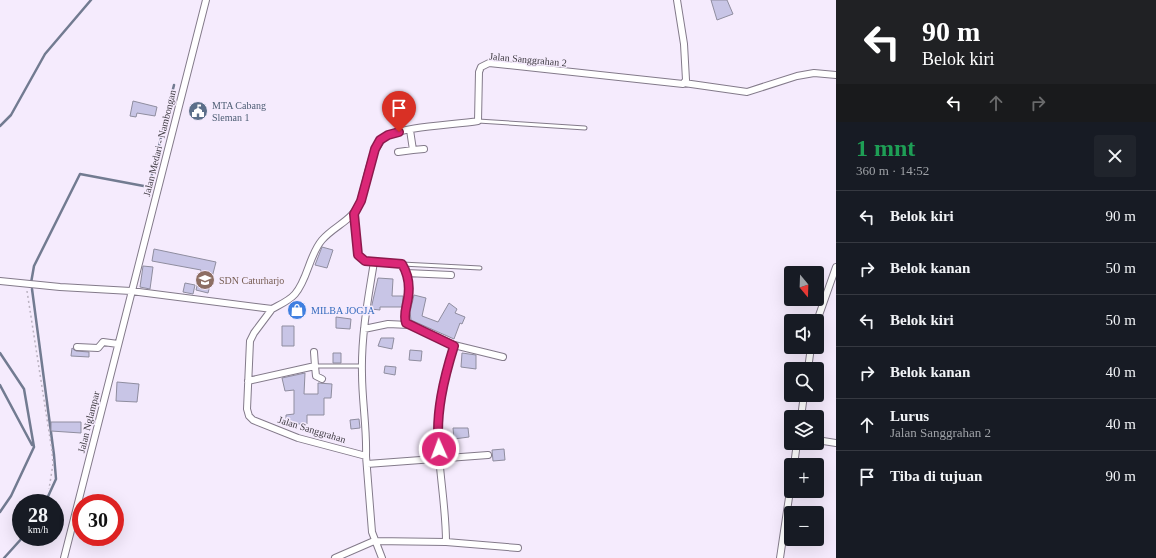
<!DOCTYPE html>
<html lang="id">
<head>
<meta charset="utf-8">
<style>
	body { margin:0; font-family:Georgia,serif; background:#20242c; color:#f1f3f6; height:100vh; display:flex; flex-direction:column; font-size:15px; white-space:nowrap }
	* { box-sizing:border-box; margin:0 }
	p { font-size:13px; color:#9ea1a6 }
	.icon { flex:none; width:22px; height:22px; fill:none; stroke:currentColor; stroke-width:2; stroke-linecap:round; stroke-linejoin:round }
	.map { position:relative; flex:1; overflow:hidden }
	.sheet { display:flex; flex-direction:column; background:#171b24; width:320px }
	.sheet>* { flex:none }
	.top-card { background:#202124; color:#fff; overflow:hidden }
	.needle { width:26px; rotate:161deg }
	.buttons { position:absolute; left:784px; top:266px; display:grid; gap:8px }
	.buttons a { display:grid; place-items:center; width:40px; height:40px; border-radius:4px; background:#171b24; box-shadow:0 4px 16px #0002; font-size:20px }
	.speed { position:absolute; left:12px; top:494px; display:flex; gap:8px; font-size:20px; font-weight:700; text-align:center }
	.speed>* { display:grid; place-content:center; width:52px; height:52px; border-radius:50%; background:#171b24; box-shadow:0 4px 16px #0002; line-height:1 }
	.speed small { font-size:10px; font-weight:400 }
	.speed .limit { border:6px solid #d22; background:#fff; color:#111 }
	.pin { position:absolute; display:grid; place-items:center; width:34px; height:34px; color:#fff; margin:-41px -17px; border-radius:50% 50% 50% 0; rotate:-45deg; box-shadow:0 0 4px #0007 }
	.pin .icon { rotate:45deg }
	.me { position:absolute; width:44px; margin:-22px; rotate:358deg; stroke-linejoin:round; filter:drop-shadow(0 0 3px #0008) }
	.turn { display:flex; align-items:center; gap:14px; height:84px; padding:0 20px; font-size:18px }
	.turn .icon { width:52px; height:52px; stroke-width:2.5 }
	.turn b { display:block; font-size:28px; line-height:34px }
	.lanes { display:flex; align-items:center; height:38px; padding:0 20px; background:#0003; justify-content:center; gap:20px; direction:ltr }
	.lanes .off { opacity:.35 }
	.round { display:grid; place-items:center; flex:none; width:42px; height:42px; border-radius:4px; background:#20242c }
	.headline { display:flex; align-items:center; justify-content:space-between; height:68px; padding:0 20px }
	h1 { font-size:24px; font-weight:600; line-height:30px; color:#1e9e55 }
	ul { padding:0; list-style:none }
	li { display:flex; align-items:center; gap:12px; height:52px; padding:0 20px; border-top:1px solid #363941 }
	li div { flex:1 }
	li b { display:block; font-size:15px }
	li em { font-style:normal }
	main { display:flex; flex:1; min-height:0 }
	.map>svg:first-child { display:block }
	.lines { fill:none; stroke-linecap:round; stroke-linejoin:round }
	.stream { stroke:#727b91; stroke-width:2.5 }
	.building { fill:#c8c5e6; stroke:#8f8d9f }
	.service-casing { stroke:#837a8a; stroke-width:5 }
	.minor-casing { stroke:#837a8a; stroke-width:8 }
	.path { stroke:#bab2c0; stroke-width:1.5; stroke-dasharray:2 3; stroke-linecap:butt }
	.service { stroke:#fff; stroke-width:3 }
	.minor { stroke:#fff; stroke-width:6 }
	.route-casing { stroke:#8e194d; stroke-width:10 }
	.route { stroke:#db2777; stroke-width:7 }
	.labels { text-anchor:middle; stroke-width:3; stroke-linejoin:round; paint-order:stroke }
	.street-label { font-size:10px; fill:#3f3b42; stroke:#f5ebfd }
	.service-label { font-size:10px; fill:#4e5e75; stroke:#f5ebfd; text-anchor:start }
	.education-label { font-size:10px; fill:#785e54; stroke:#f5ebfd; text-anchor:start }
	.shop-label { font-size:10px; fill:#366cbe; stroke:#f5ebfd; text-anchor:start }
</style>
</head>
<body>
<main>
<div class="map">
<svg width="836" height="558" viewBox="0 0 836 558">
	<rect width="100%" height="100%" fill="#f5ebfd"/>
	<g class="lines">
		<!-- stream -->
		<path class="stream" d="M0,126L11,115L45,54L91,0
			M31,283L34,266L80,174L149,187L174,85
			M32,289L54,455L56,479L45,503
			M0,353L24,389L34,447L11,496L0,512
			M0,385L32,445
			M4,558L23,537"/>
	</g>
	<!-- building -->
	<path class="building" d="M711,0H727L733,14L717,20Z
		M133,101L157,107L155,116L137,113L136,117L130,116Z
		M322,247L333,250L327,268L315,265Z
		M154,249L216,262L208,293L196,290L201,270L152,261Z
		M143,266L153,267L150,289L140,287Z
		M378,278L393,279L392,296H403L402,307H380V310L371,309Z
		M185,283L195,285L193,294L183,292Z
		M414,295L426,298L422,316L438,322L449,303L457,309L455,313L465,317L462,324L460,323L454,339L411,320L410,312Z
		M336,317L351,319L350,329L336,328Z
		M282,326H294V346H282Z
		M381,338H394L392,349L378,346Z
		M72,348L76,351L89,352V357L71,356Z
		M410,350L422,351L421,361L409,360Z
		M333,353H341V363H333Z
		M462,353L476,355V369L461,367Z
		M385,366L396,367L395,375L384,373Z
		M305,373L304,394H318V383L332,384L331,398H324V415H307V424H286V415L294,414V390L285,391L282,378Z
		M117,382L139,384L137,402L116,401Z
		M359,419L360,428L351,429L350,420Z
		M51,422H81V433L51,431Z
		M453,428H468L469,437L454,439Z
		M504,449L505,460L493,461L492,450Z"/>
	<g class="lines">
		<defs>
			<path id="service" d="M478,121L585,128
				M402,264L480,268
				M315,366H362"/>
			<path id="minor" d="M684,83L747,92L797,76L814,73L836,75
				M413,150L424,149
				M398,152L413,150L410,130
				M406,273L451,275
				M0,281L60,287L131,291L272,309L254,333L250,341L247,409L249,416L253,420L298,438L366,456L372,532L382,558
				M272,309C279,305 289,301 295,294C308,279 309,255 322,240C336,224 354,221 361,199C367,182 371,144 387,136C405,126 455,125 478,121L479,72L481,67L489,63L683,84L686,80L684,44L677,0
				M817,321L836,267
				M364,329L388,324L409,325
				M454,345L503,357
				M77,347L98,348L103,342L118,344
				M315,366L316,376L322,379
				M808,369L811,347
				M248,381L315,366L314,352
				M801,417L804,395
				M817,440L836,443
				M366,456C367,428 362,401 362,374C361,336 368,299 374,262
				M367,464L488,455
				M794,465L797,443
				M446,542L518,548
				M64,558L206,0
				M335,558L374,541L446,542C446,507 439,473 438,438C436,407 445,375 454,345L407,323C403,315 407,306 408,298C410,286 408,274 402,264L365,261L358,255L354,214
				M780,558L791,484"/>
		</defs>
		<!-- service casing -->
		<use href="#service" class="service-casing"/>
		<!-- minor casing -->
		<use href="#minor" class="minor-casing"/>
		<!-- path -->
		<path class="path" d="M27,291L52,451L53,464L49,489"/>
		<!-- service -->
		<use href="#service" class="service"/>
		<!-- minor -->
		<use href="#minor" class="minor"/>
	</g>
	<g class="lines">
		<defs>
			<path id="route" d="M399,132L388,135L380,140L375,149L361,201L354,214L358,255L365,261L402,264C408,274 410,286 408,298C407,306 403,315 406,323L454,346C444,378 435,414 439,449"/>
		</defs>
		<!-- route casing -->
		<use href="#route" class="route-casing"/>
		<!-- route -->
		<use href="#route" class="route"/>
	</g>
	<!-- icons -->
	<defs>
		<symbol id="civic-disc" viewBox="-11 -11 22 22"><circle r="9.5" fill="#5c6f8a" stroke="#f5ebfd"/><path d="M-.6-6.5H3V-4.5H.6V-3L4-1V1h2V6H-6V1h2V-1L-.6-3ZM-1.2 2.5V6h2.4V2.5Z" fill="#fff"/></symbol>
		<symbol id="school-disc" viewBox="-11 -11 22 22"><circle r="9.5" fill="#8d6e63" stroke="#f5ebfd"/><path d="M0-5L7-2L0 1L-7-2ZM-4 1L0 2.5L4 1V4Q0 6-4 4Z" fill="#fff"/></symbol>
		<symbol id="shop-disc" viewBox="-11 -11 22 22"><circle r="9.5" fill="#3f7fe0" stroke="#f5ebfd"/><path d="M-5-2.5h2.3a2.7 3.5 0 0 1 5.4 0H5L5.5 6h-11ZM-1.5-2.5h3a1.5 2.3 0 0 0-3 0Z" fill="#fff"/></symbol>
	</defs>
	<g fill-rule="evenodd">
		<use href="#civic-disc" x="187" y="100" width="22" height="22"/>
		<use href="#school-disc" x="194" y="269" width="22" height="22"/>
		<use href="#shop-disc" x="286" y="299" width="22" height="22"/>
	</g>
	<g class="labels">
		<!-- street labels -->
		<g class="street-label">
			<text transform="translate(528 59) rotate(5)" y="4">Jalan Sanggrahan 2</text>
			<text transform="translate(159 143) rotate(-76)" y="4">Jalan Medari - Nambongan</text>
			<text transform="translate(88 422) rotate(-76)" y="4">Jalan Nglampar</text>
			<text transform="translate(312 429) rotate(17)" y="4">Jalan Sanggrahan</text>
		</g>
		<!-- service labels -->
		<g class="service-label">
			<text x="212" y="109">MTA Cabang<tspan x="212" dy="12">Sleman 1</tspan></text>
		</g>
		<!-- education labels -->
		<g class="education-label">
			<text x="219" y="284">SDN Caturharjo</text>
		</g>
		<!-- shop labels -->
		<g class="shop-label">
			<text x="311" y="314">MILBA JOGJA</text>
		</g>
	</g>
</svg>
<div class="buttons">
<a><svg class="needle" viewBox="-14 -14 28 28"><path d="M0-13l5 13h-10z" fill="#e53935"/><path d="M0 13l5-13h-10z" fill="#9ea1a6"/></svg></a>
<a><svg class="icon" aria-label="sound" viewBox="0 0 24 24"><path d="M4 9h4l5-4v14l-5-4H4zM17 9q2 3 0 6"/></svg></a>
<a><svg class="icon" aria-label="search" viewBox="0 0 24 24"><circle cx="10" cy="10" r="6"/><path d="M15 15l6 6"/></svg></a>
<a><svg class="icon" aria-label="layers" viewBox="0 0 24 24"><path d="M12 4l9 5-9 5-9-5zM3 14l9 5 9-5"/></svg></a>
<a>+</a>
<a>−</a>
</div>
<div class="speed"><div>28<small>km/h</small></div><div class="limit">30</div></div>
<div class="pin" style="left:399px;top:132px;background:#d93025"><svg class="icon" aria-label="arrive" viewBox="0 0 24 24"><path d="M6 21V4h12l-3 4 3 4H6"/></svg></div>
<svg class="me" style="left:439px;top:449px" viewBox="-20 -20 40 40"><circle r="17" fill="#db2777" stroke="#fff" stroke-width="3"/><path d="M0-11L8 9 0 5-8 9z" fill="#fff"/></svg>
</div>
<section class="sheet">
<div class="top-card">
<div class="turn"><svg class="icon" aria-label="left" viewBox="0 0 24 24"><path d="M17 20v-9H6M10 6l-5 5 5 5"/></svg><div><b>90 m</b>Belok kiri</div></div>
<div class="lanes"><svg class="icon" aria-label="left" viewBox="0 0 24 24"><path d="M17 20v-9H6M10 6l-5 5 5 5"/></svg><svg class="icon off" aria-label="ahead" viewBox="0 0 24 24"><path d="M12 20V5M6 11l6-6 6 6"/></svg><svg class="icon off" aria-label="right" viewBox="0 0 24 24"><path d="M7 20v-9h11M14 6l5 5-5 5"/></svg></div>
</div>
<div class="headline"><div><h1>1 mnt</h1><p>360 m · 14:52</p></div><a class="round"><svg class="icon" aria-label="close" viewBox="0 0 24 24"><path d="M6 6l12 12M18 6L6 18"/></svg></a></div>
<ul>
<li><svg class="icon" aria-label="left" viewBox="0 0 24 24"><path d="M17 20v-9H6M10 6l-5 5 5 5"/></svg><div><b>Belok kiri</b></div><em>90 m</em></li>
<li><svg class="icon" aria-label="right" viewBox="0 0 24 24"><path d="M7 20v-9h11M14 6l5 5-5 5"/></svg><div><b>Belok kanan</b></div><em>50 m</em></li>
<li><svg class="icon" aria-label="left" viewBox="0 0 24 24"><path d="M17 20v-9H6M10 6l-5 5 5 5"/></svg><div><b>Belok kiri</b></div><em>50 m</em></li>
<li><svg class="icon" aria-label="right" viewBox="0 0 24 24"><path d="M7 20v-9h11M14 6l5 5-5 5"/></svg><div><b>Belok kanan</b></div><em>40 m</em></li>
<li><svg class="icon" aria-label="ahead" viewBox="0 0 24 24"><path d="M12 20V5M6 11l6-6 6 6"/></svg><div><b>Lurus</b><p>Jalan Sanggrahan 2</p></div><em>40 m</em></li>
<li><svg class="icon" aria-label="arrive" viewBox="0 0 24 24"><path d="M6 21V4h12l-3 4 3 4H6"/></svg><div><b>Tiba di tujuan</b></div><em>90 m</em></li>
</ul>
</section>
</main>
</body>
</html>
